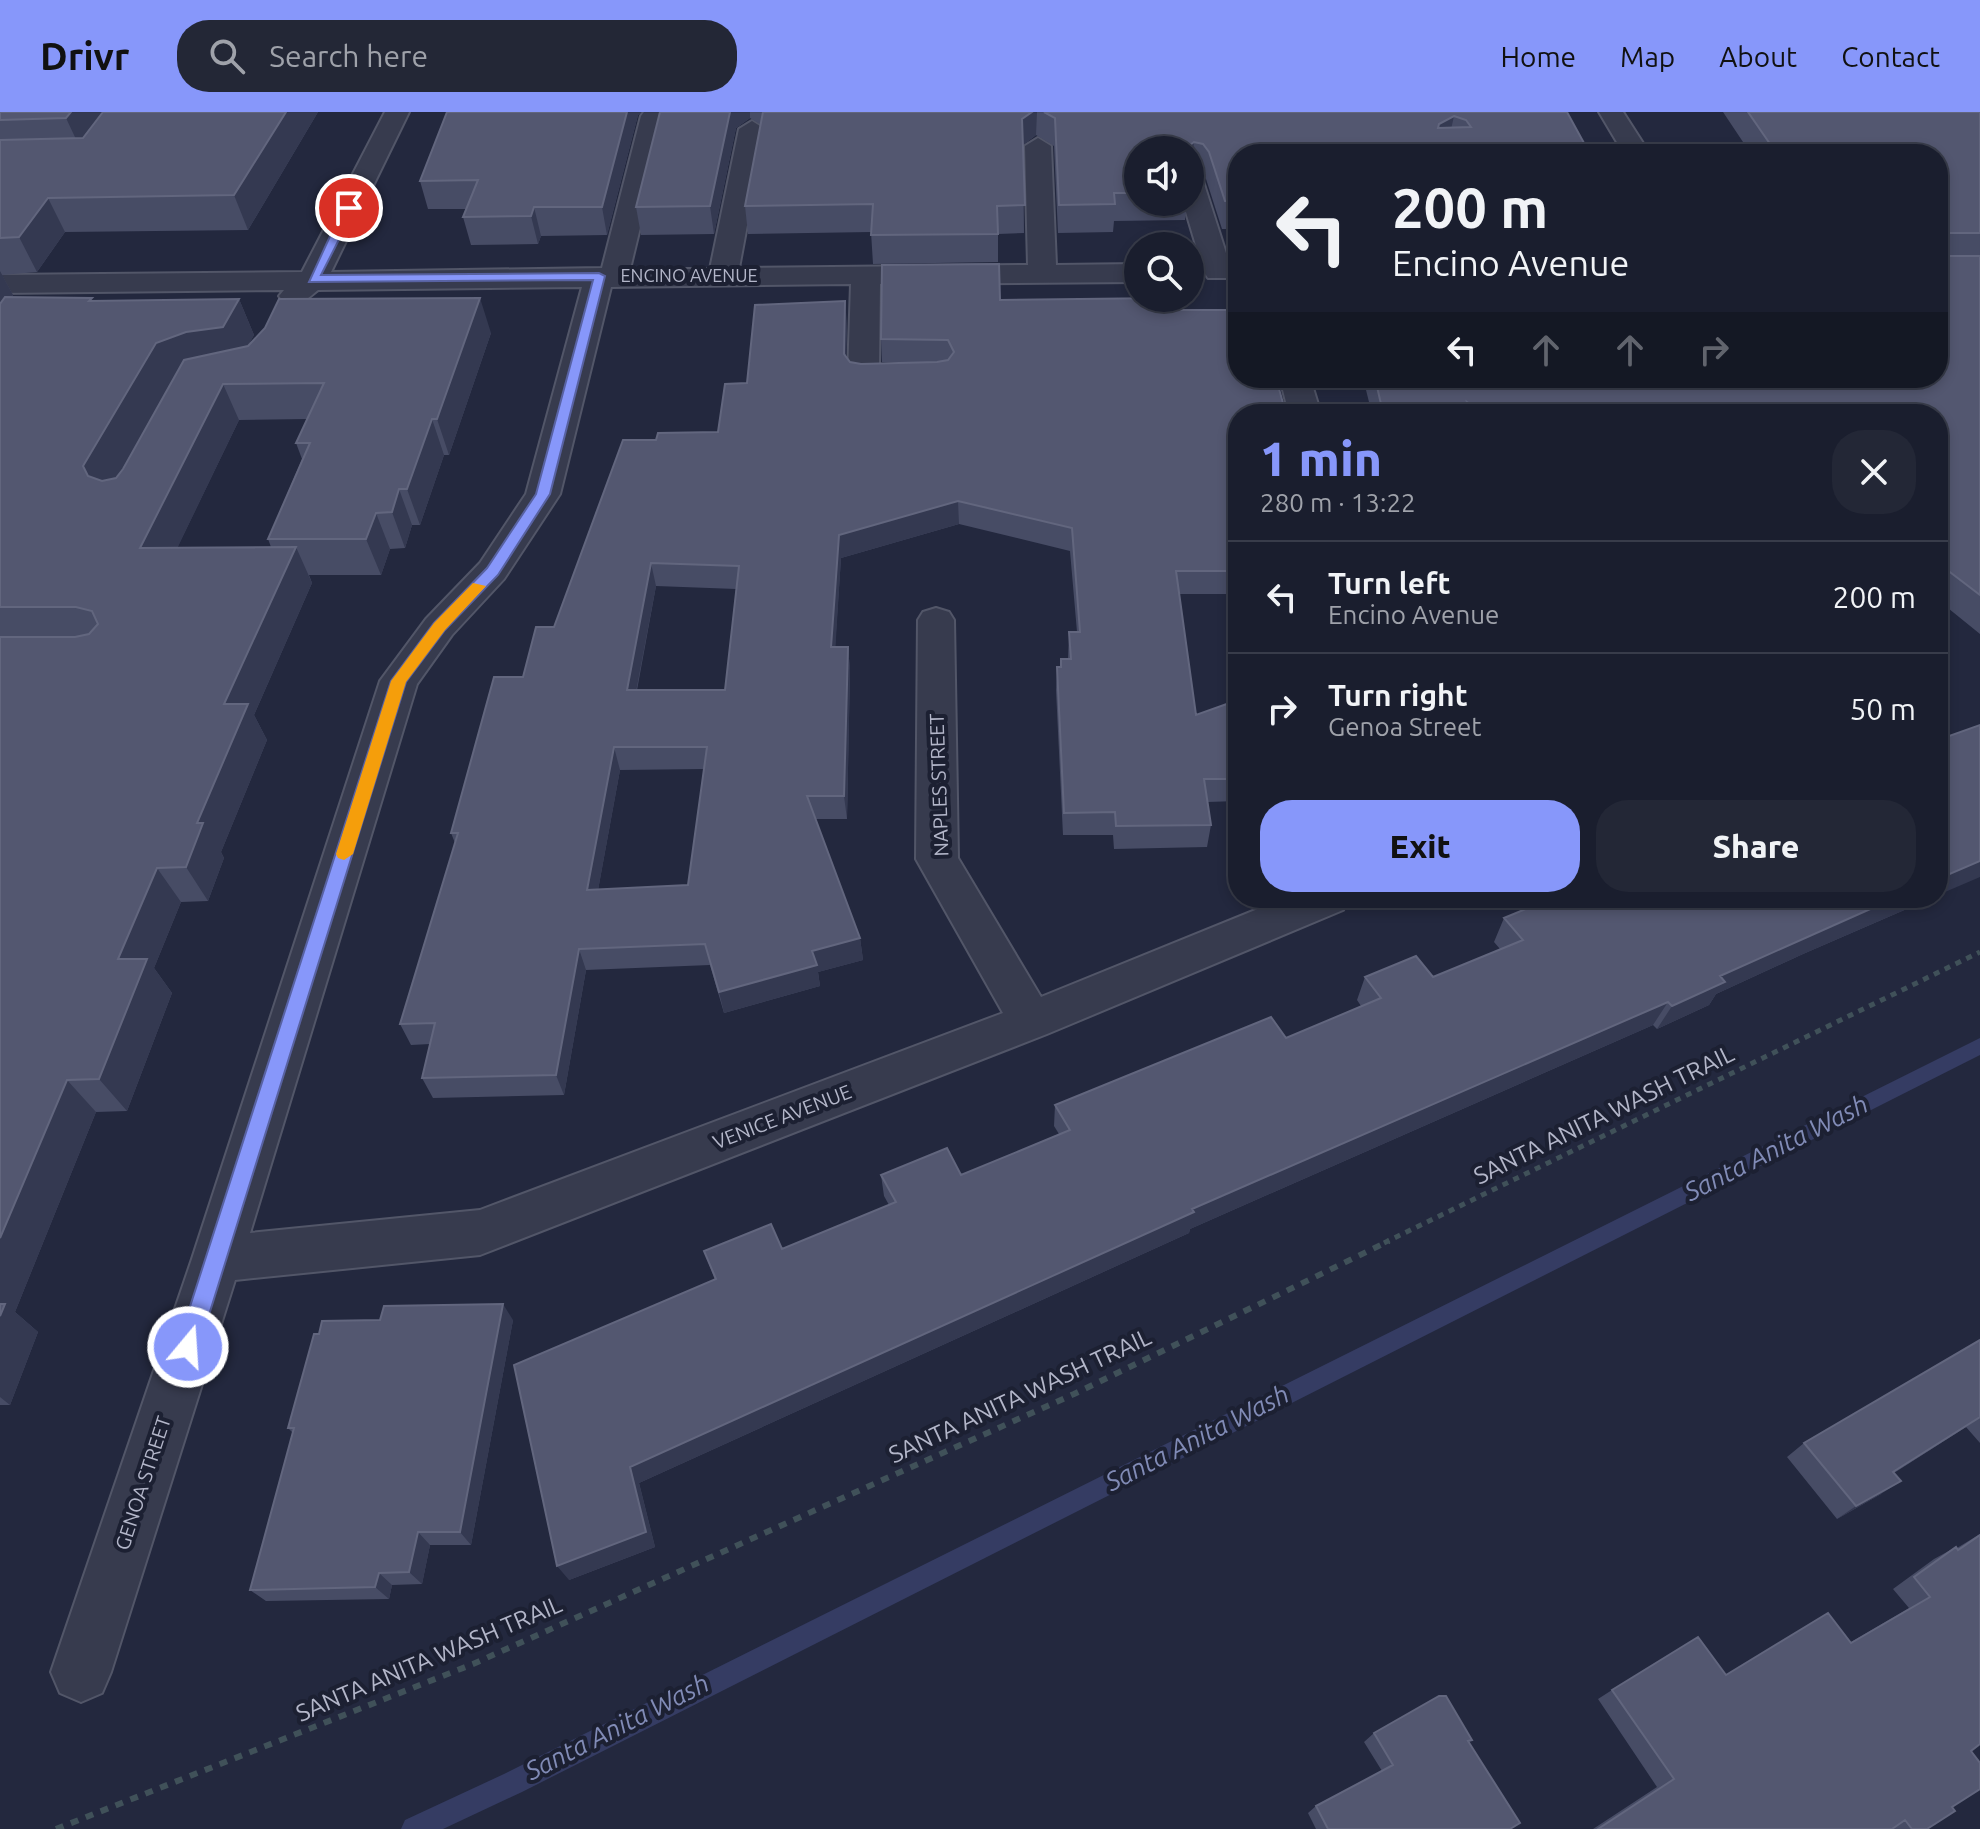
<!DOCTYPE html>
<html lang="en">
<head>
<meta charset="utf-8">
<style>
	body { margin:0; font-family:Ubuntu,sans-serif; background:#232736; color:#f1f3f6; height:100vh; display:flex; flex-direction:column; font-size:30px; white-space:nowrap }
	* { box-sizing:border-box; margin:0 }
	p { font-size:26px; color:#9fa2aa }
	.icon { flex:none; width:44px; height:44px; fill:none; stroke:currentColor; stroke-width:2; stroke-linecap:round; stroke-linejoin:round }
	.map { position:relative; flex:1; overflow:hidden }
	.drawer { position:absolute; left:1228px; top:292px; width:720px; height:504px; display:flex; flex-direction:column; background:#1a1e2e; border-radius:32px; box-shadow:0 4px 12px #0003,0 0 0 2px #383c4a }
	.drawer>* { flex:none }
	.hud { position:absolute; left:1228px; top:32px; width:720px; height:244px; border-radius:32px; box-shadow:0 4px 12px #0003,0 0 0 2px #383c4a; background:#1a1e2e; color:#f1f3f6; overflow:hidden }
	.tools { position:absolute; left:1124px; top:24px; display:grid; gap:16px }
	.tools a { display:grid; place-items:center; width:80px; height:80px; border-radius:50%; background:#1a1e2e; box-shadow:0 4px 12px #0003,0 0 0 2px #383c4a; font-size:40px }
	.pin { position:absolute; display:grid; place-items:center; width:68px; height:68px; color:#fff; margin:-34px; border:4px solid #fff; border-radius:50%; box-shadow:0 2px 8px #0007 }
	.me { position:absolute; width:88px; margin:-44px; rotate:18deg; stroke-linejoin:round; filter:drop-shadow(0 0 6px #0008) }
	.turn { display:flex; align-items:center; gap:28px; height:168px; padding:0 32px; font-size:36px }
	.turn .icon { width:104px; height:104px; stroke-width:2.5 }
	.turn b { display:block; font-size:56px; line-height:68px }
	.lanes { display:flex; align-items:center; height:76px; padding:0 32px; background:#0003; justify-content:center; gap:40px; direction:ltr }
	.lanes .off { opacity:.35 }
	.round { display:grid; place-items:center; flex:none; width:84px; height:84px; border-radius:32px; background:#232736 }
	.head { display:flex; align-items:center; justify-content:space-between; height:136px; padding:0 32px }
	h1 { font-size:48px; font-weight:800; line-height:60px; color:#8797fa }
	.cta { display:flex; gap:16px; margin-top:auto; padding:16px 32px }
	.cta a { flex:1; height:92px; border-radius:32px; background:#8797fa; color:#111; font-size:32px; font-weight:800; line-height:92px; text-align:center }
	.cta a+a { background:#232736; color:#f1f3f6 }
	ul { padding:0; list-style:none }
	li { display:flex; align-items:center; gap:24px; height:112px; padding:0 32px; border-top:2px solid #383c4a }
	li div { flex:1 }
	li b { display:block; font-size:30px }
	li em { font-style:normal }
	header { display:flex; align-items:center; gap:48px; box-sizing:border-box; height:112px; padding:0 40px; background:#8797fa; color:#111 }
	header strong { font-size:38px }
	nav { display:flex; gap:44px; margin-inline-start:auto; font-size:28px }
	.search { width:560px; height:72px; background:#232736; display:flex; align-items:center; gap:20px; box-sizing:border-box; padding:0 28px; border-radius:32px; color:#9fa2aa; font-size:30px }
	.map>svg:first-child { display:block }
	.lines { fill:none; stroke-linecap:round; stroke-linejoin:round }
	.stream { fill:#353c63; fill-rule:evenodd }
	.minor-casing { stroke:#525668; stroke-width:4 }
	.path-far1 { stroke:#405159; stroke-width:5; stroke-dasharray:6 6; stroke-linecap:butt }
	.path { stroke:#405159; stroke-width:6; stroke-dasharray:8 8; stroke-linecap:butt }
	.minor { fill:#373b4e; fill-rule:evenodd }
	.wall { fill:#474c65; fill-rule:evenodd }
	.shaded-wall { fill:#343951 }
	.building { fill:#535770; stroke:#62667e; stroke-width:2; fill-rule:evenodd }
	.route { fill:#8797fa; stroke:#5862a2; stroke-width:2 }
	.slow { fill:#f59e0b }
	.labels { text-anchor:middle; stroke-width:8; stroke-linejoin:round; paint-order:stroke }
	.far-street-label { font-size:18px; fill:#b3b6c9; stroke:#1c2032 }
	.street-label { font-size:20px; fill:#b3b6c9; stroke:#1c2032 }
	.near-street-label { font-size:24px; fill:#b3b6c9; stroke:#1c2032 }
	.near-water-label { font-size:26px; font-style:italic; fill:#818bb6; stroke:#1c2032 }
</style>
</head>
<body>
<header>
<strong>Drivr</strong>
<div class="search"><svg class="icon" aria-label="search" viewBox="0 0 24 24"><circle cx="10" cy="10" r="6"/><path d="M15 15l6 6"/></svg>Search here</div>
<nav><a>Home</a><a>Map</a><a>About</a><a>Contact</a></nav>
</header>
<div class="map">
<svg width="1980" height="1717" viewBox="0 0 1980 1717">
	<rect width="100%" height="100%" fill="#23283e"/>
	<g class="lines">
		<!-- stream -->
		<path class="stream" d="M1980,926V943L522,1680L443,1717H401L405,1708L504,1662Z"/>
		<defs>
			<path id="minor" d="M385,0H409L331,160L602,156L641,4L644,0H664L667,4L630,157H710L739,17L752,9L765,17L739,156L1028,153L1025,34L1038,26L1051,34L1056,153L1138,152V170L880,172L879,253L922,255L926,262L922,269C901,274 873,275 852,270L848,263L851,172L611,175L560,382L504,467L452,523L417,572L250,1121L480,1098L1003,901L916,747L918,508L923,500L936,496L949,500L954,508L958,746L1041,885L1285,786H1349L1343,798L1047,922L480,1143L235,1168L111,1560L102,1581L81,1590L60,1581L51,1560L192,1147L380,569L426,507L480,451L526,382L582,175L318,178C306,188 300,194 284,190L279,184L284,178L0,181V163L302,160Z
				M1599,0H1623L1650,42H1624Z
				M1190,61L1199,63L1203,69L1232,160L1228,166H1208L1204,160L1183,90H1190Z
				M1280,266H1310L1321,302H1289Z"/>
		</defs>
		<!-- minor casing -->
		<use href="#minor" class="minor-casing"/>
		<!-- path-far1 -->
		<path class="path-far1" d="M1384,1131L1980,840"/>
		<!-- path -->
		<path class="path" d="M56,1717L473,1552L1074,1282L1389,1129"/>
		<!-- minor -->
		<use href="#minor" class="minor"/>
	</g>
	<!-- wall -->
	<path class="wall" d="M0,0H318L248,118L65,120L37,160L2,163L13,183L12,185L93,189L239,187L254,223L247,235L491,221L449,343H444L420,413H412L405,436L390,437L381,463H309L312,471L254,603L267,628L221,740L224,746L208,789L181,790L154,856L172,881L127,999L96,1000L15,1200L38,1220L10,1293H0ZM173,267L123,357L120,361ZM307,307L296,331L302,347L268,427L271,435L177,436L239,308Z
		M447,0H641L638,3L607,123L541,124L538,132L471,133L463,105L466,97H428L420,69Z
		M660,0H1567L1590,42H1238V117H1222L1206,67L1200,60L1191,58L1138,38V90H1187L1185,108L1114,109L1113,120L1058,121L1054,34L1036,23L1023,33L1024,121L998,122V150L873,152L871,120L748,122L745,94L761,13L750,6L736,16L714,122L641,123L636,95Z
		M1723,0H1980V522L1938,488V302H1372L1363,266H1938V42H1751Z
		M1000,188L1165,198L1238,302V482H1179L1196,603L1238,588V689L1207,690L1211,713L1207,735L1114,737L1113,723H1063L1056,578L1057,555H1060L1061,547H1068L1069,520H1077L1070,439L959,412L841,446L835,535H848L850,558L847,707H815L860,826L863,848L818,860L820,874L724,901L710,853L586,858L564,983L433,986L422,966L430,932L411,933L400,912L455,731L451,721L523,565L554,515L656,328L718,320L747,271L847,211L846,245L850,250L861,252L921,251L882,250L881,227ZM656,474L736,477L725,578H637ZM704,657L688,773L598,778L620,658Z
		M1552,786H1932L1803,842L1716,882L1709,893L1657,917L1653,913L1190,1117L1189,1121L639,1371L655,1435L569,1468L715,1168L704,1139L782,1137L889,1093L884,1084L881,1063H961L1059,1022L1054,1014L1055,993L1286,926L1361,894L1357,888L1365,865H1433L1500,837L1494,830L1504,806Z
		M380,1208H513L471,1433H430L422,1472L392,1473L389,1487L266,1489L250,1478L293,1321L288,1316L319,1222Z
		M1980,1228V1331L1966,1315L1894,1361L1881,1382L1837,1407L1787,1345L1804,1331Z
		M1980,1422V1632L1971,1639L1952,1695L1927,1717H1593L1657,1675L1598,1587L1612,1578L1726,1563L1851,1530L1909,1496L1893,1477L1934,1447L1956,1435L1957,1436Z
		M1374,1621L1472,1628L1469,1630L1510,1717H1316L1308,1701L1316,1694L1382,1659L1364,1630Z"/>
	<!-- shaded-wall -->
	<path class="shaded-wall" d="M71,0H114L82,40L66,6Z
		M286,0H318L248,118L234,83Z
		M627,0H641L638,3L607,123L602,95Z
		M730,0H750V6L736,16L714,122L710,94Z
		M1032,0H1037L1036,23L1022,34V7Z
		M1454,4L1448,31L1432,39L1439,12Z
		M1194,30L1191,58L1190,59V33Z
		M48,86L65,120L37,160L19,125Z
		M534,95L541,124L538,132L531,104Z
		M0,159L13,183L0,203Z
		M480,186L491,221L449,343L437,307Z
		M239,187L254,223L238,251L173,267L103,391L83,354L156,231Z
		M845,189L847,211L845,264L844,242Z
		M223,272L239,308L160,472L140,436Z
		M432,307L444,343L420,413L407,377Z
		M399,377L412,413L405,436L392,400Z
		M958,389L959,412L841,446L834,558L831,535L839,423Z
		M376,401L390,437L381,463L366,427Z
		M296,435L312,471L254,603L267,628L221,740L224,746L208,789L186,755L224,592Z
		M651,451L656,474L632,601L627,578Z
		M848,535L850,558L847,707L844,684Z
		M614,635L620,658L594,800L587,778Z
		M1980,749V765L1938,783V767Z
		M157,756L181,790L154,856L172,881L127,999L99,967L118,847Z
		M1895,786H1932L1803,842L1716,882L1709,893L1657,917L1672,894L1720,864Z
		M860,826L863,848L818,860L820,874L724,901L719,880L812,839Z
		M579,837L586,858L564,983L556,963Z
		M1668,890L1653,913L1190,1117L1189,1121L639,1371L655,1435L569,1468L557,1454L630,1355L1192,1097Z
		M67,968L96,1000L15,1200L38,1220L10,1293L0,1285V1126Z
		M503,1192L513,1208L471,1433L460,1420Z
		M1980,1305L1966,1315L1874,1373L1893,1360Z
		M1901,1369L1881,1382L1837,1407L1856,1394Z
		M418,1420L430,1433L422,1472L409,1460Z
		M379,1461L392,1473L389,1487L375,1475Z"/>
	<!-- building -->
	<path class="building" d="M0,0H71L66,6L0,8Z
		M103,0H286L234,83L48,86L19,125L0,126V28L83,26Z
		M447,0H627L602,95H534L531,104L463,105L478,68L420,69Z
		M660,0H730L710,94L636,95Z
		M763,0H1032L1022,7L1025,93L997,94L998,122L871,123L873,92L745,94Z
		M1044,0H1567L1590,42H1238V89H1225L1209,40L1203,32L1194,30L1190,33V38H1138V81H1114L1115,92L1059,93L1055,6ZM1454,4L1466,8L1471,15L1438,16L1439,12Z
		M1748,0H1980V121H1948L1949,144H1980V483L1938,451V302H1485L1467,290L1471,302H1395L1392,292H1381L1375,266H1938V208H1947L1938,195V42H1777Z
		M999,152L1000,188L1163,186L1165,198H1238V266H1276L1286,302H1238V459H1176L1196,603L1238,588V667H1204L1211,713L1116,714L1115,700L1064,701L1057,555H1061V547H1071L1069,520H1080L1072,416L958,389L839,423L831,535H848L844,684H807L860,826L812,839L817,853L719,880L705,832L579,837L556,963L422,966L435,911L400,912L458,721H451L494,565H523L536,515H554L623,328H656L658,321L718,320L725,272L747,271L755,193L845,189L844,242L850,250L861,252L937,250L948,248L954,240L948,228L881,227L882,153ZM651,451L739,454L725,578H627ZM614,635H707L688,773L587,778Z
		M5,185L92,186L89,189L239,187L223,215L186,220L156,231L83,354L88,364L102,369L116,366L123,357L184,248L248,234L265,216L279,187L480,186L437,307H432L407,377H399L392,400L376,401L366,427H268L310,331H296L324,271L223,272L140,436L296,435L224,592H248L197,711H203L186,755L157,756L118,847H147L99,967L67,968L0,1126V525H75L89,522L98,512L92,499L76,495H0V192Z
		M1980,613V749L1938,767V628Z
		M1552,786H1895L1720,864L1725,870L1672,894L1668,890L1192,1097L1194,1100L630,1355L646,1420L557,1454L514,1253L716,1167L704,1139L771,1112L782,1137L896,1090L881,1063L947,1036L961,1063L1070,1018L1055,993L1271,905L1286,926L1381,886L1365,865L1416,844L1433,865L1523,828L1504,806Z
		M0,1192H5L0,1204Z
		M503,1192L460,1420H418L409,1460L379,1461L375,1475L250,1478L294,1316H288L314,1222H319L322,1209L380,1208L384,1194Z
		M1980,1228V1305L1893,1360L1901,1369L1856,1394L1804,1331Z
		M1980,1423V1632L1971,1639L1980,1651V1677L1952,1695L1955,1699L1927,1717H1912L1905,1708L1892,1717H1598L1674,1667L1612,1578L1698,1525L1726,1563L1828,1501L1851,1531L1930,1485L1914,1465L1956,1435L1958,1438Z
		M1439,1584H1446L1472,1628L1468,1629L1520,1711L1510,1717H1328L1316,1694L1393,1653L1374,1621Z"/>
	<!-- route -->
	<path class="route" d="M349,92L355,96L321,163L599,161L605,164L550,382L498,463L445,518L406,570L199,1235L196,1243L188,1246L180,1243L177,1235L391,569L434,511L487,456L536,382L593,168L309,170L343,96Z"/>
	<!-- slow -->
	<path class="slow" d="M473,471L486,474L445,518L406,570L353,742L344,748L338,746L336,742L391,569L434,511Z"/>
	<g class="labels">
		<!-- far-street labels -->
		<g class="far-street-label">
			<text x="689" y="170">ENCINO AVENUE</text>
		</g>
		<!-- street labels -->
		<g class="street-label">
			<text transform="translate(939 673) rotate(-92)" y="7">NAPLES STREET</text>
			<text transform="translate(782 1005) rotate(-21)" y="7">VENICE AVENUE</text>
			<text transform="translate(143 1371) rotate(-72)" y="7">GENOA STREET</text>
		</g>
		<!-- near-street labels -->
		<g class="near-street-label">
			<text transform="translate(1604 1003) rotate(-26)" y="8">SANTA ANITA WASH TRAIL</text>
			<text transform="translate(1020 1284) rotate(-25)" y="8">SANTA ANITA WASH TRAIL</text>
			<text transform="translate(429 1547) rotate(-23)" y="8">SANTA ANITA WASH TRAIL</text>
		</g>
		<!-- near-water labels -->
		<g class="near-water-label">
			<text transform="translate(1776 1036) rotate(-27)" y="9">Santa Anita Wash</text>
			<text transform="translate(1197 1326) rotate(-27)" y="9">Santa Anita Wash</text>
			<text transform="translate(617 1615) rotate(-27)" y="9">Santa Anita Wash</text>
		</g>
	</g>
</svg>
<div class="tools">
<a><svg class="icon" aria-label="sound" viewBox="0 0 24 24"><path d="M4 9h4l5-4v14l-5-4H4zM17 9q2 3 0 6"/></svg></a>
<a><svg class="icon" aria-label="search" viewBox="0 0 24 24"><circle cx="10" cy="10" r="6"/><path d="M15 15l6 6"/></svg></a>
</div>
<div class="pin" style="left:349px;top:96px;background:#d93025"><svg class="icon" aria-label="arrive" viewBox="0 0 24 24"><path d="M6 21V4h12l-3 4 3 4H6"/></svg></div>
<svg class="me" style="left:188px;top:1235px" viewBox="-20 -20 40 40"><circle r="17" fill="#8797fa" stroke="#fff" stroke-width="3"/><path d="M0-11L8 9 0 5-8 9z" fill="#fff"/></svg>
<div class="hud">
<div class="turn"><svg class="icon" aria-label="left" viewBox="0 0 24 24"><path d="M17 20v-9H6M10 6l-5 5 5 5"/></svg><div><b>200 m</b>Encino Avenue</div></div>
<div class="lanes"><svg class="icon" aria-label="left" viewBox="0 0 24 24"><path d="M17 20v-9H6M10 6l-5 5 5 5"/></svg><svg class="icon off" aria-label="ahead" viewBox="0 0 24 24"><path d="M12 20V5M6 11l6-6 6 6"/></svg><svg class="icon off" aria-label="ahead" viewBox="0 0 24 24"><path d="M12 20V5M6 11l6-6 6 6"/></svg><svg class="icon off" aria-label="right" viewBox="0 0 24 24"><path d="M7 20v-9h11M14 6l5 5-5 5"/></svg></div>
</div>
<section class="drawer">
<div class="head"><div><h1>1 min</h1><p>280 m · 13:22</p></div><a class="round"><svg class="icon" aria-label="close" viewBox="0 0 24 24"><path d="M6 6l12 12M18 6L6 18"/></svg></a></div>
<ul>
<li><svg class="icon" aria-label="left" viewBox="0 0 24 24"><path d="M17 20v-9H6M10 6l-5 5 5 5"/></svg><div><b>Turn left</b><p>Encino Avenue</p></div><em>200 m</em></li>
<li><svg class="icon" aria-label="right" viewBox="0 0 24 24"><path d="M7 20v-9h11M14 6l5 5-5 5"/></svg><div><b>Turn right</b><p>Genoa Street</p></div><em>50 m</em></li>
</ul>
<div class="cta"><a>Exit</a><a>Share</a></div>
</section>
</div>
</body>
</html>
